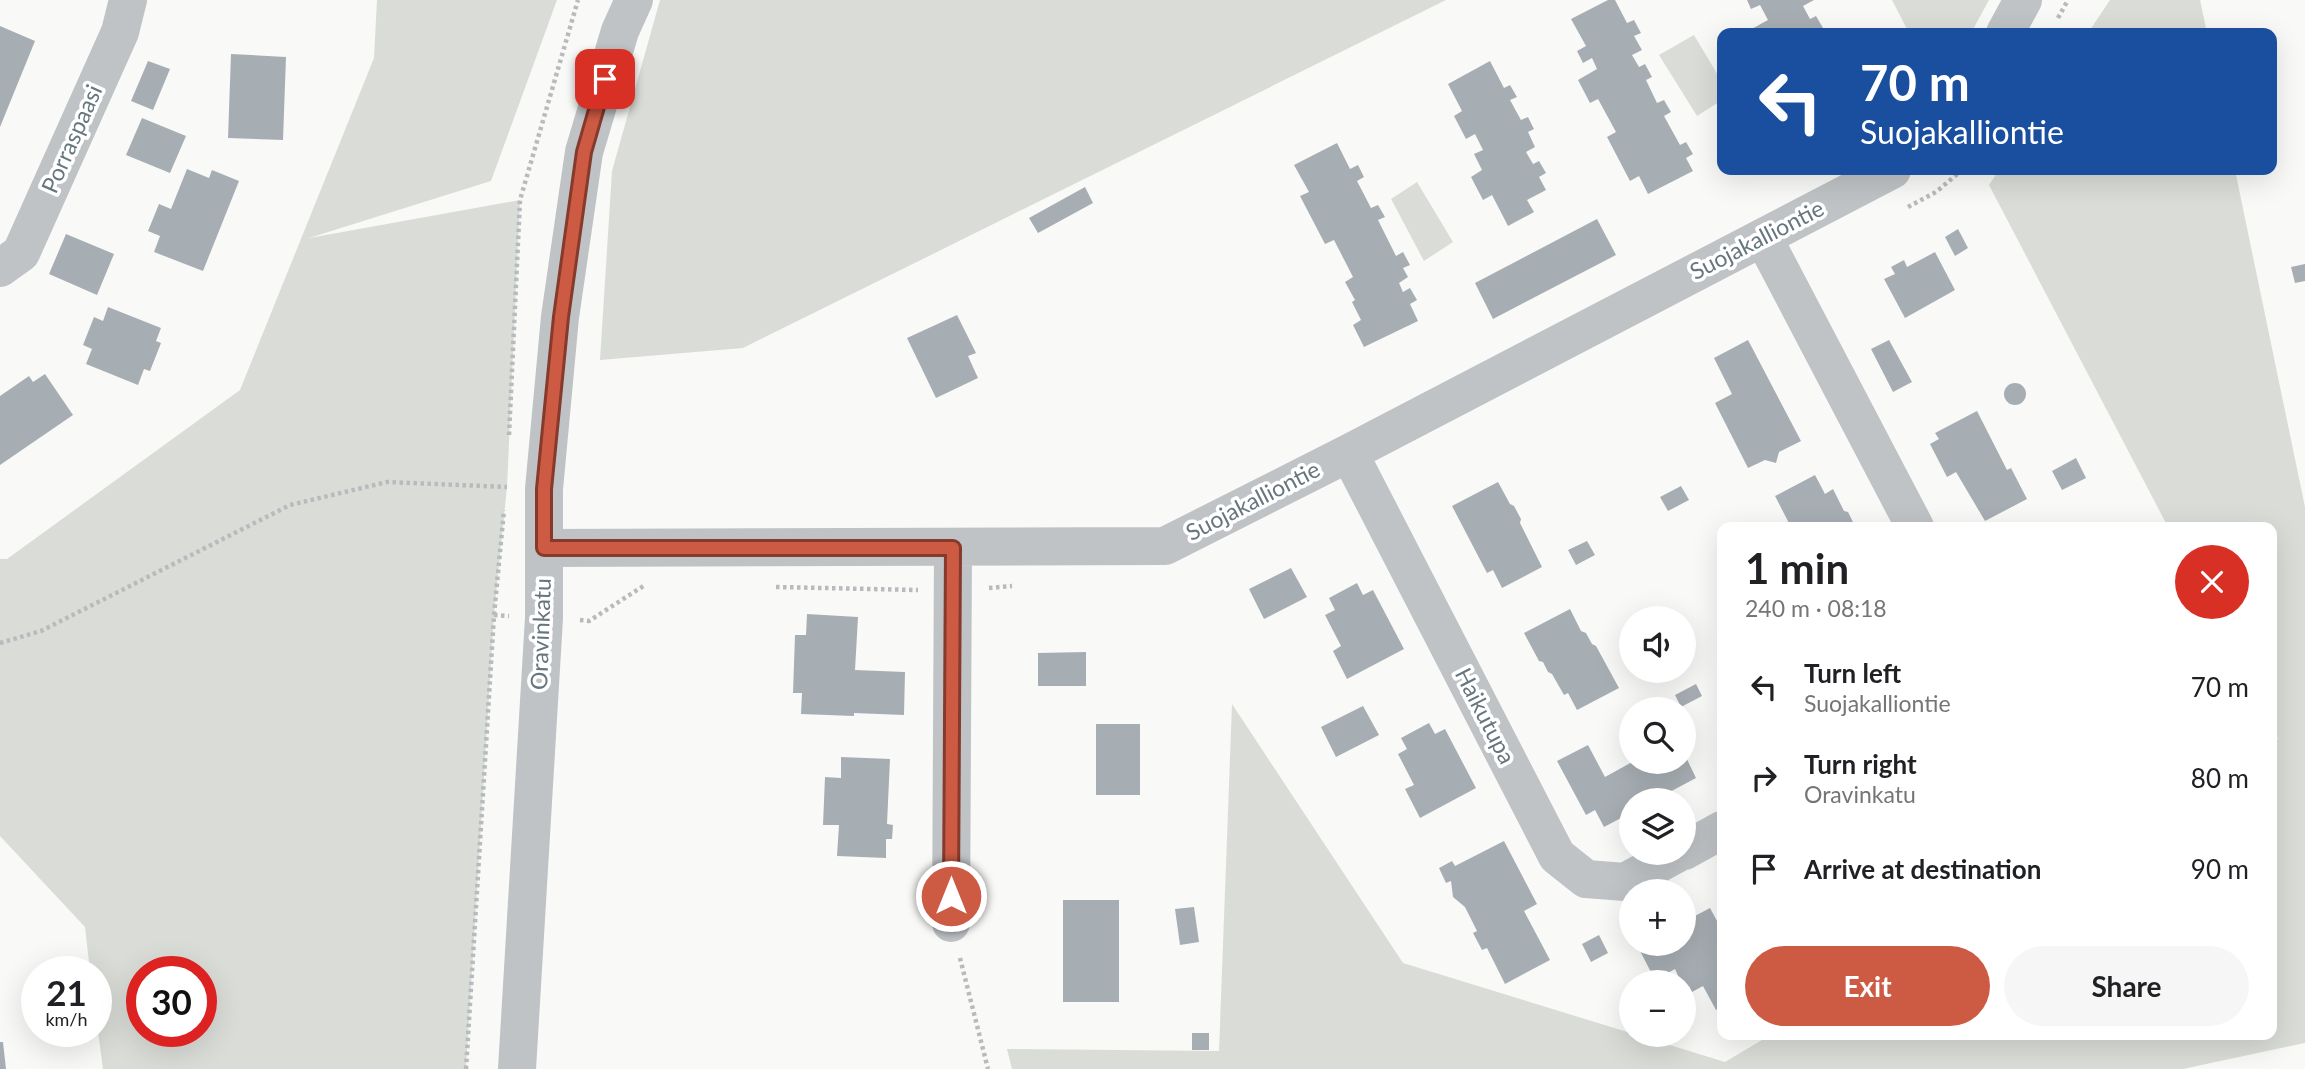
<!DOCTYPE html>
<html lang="en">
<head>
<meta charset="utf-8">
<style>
	body { margin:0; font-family:Lato,sans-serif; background:#f6f6f6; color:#202124; height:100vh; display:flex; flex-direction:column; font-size:26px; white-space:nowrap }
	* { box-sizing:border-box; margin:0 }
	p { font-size:23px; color:#757577 }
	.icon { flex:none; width:38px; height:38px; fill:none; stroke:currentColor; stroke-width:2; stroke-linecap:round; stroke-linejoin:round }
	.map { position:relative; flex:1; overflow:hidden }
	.panel { position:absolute; left:1717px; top:522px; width:560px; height:518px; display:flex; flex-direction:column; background:#fff; border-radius:14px; box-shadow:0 7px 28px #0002 }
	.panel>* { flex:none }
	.guide { position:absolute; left:1717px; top:28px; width:560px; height:147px; border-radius:14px; box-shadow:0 7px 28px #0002; background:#1a4fa0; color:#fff; overflow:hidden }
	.tools { position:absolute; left:1619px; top:606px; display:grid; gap:14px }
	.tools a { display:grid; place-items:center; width:77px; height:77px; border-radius:50%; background:#fff; box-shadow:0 7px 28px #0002; font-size:35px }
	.speed { position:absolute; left:21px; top:956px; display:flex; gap:14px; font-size:35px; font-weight:700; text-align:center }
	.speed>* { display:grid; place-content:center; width:91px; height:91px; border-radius:50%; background:#fff; box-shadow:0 7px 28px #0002; line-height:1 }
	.speed small { font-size:18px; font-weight:400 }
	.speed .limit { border:10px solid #d22; background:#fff; color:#111 }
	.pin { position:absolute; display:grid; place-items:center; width:60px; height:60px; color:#fff; margin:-30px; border-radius:14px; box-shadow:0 4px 10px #0006 }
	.me { position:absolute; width:77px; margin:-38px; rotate:0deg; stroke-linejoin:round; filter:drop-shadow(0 0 5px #0008) }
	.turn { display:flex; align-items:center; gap:24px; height:147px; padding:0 28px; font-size:32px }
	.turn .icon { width:91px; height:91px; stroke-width:2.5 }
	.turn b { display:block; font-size:49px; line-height:60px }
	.round { display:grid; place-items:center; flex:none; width:74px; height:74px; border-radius:37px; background:#f6f6f6 }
	.summary { display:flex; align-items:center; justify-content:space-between; height:119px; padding:0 28px }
	h1 { font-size:42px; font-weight:700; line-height:52px }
	.action { display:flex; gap:14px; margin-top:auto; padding:14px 28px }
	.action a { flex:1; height:80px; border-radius:42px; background:#cd5a43; color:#fff; font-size:28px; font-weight:700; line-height:80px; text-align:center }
	.action a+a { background:#f6f6f6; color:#202124 }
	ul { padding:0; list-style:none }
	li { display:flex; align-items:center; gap:21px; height:91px; padding:0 28px }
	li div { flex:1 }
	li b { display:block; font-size:26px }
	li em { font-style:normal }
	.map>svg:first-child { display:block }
	.green { fill:#daddd7; fill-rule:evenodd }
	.building { fill:#a7aeb3 }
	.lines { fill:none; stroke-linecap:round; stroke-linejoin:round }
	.path { stroke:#b7bbbd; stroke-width:4.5; stroke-dasharray:3.5 3.5; stroke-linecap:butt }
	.minor { stroke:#bfc3c6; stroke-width:38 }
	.route-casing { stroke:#853a2c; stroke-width:18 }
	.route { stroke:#cd5a43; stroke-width:12 }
	.labels { text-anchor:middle; stroke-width:7; stroke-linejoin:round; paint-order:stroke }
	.street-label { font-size:23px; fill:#67767e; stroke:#fff }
</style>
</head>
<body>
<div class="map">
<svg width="2305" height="1069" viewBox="0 0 2305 1069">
	<rect width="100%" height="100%" fill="#f9f9f7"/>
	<!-- green -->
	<path class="green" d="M377,0H557L491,181L309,238L520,200L507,487L494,615L466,1069H103L96,1017V971H90L85,927L0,836V559H7L240,390L374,58ZM142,971H201V1031H142Z
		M660,0H1446L743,348L600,360L612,171Z
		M1892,0H1989L1971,33H1909Z
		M2110,0H2200L2207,33H2088Z
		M1694,35L1722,82V100L1697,116L1659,55Z
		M1999,170H2235L2305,507V1043L2183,1069H1012L1007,1049L1219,1051L1232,704L1403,963L1725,1062L1772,1034H2272V743L2278,739L2272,725V527H2168L1989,185Z
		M1417,182L1453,242L1424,261L1391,199Z"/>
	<!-- building -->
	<path class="building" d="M1608,0H1615L1627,23L1634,20L1641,33L1634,36L1642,50L1632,55L1639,67L1645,64L1652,77L1646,80L1657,103L1664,100L1671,112L1664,116L1680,145L1686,142L1693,154L1686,158L1693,171L1648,194L1639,176L1630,181L1607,137L1616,132L1598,99L1590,103L1578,80L1597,69L1592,58L1583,63L1577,51L1586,46L1571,19Z
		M1747,0H1814L1803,6L1810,19L1816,16L1823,28L1816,32L1817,33H1749L1748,31L1768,20L1760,5L1751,9Z
		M0,26L35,41L0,127Z
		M231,54L286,57L283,140L228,138Z
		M148,61L170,69L153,110L131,101Z
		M1490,61L1504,88L1510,85L1517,97L1510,100L1521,120L1528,117L1534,129L1528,132L1535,147L1526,152L1533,164L1539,161L1546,173L1539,177L1546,190L1527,200L1534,212L1508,226L1492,195L1483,200L1471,177L1482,170L1474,154L1483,150L1475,134L1466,139L1454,116L1462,111L1448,84Z
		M142,118L186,136L170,173L126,155Z
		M1337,143L1350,169L1358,165L1364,177L1357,181L1371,208L1378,205L1385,217L1378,220L1396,256L1403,252L1410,265L1403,268L1408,277L1399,283L1403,292L1410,288L1417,300L1410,304L1418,321L1364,347L1353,325L1361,320L1352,302L1355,300L1345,282L1353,277L1334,240L1325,244L1300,196L1309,192L1294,165Z
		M187,169L209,178L212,170L239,181L203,271L154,252L160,236L148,231L159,204L171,209Z
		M1085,187L1093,203L1038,233L1029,218Z
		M1597,219L1616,255L1493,319L1475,283Z
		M1958,229L1968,248L1955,256L1945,237Z
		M66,234L114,254L97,295L49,274Z
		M1935,252L1955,290L1905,318L1884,279L1895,274L1891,267L1904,260L1907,267Z
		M2305,264V281L2295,283L2291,267Z
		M108,307L161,328L156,341L161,343L150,371L144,369L138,385L86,364L92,349L83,345L94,317L103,321Z
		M957,315L976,353L968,356L978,378L936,398L907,338Z
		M1748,340L1801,441L1779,452L1776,463L1765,460L1748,468L1715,403L1732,394L1714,358Z
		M1889,340L1912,382L1893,392L1871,349Z
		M45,374L73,415L0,465V396L29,376L33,382Z
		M2004 394a11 11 0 1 1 22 0a11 11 0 1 1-22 0Z
		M1977,411L2007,470L2011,468L2027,499L1985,521L1956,472L1947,477L1930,444L1939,439L1935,433Z
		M2076,458L2086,478L2062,490L2052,471Z
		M1815,475L1825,494L1833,489L1844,511L1848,512L1853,522L1859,527H1791L1775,496Z
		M1498,482L1510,504L1514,506L1521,519L1520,523L1542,567L1502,588L1493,570L1487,573L1452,506Z
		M1681,486L1689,500L1668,511L1660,497Z
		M1587,541L1595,555L1576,565L1568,550Z
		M1291,568L1307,597L1264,619L1249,589Z
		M1357,583L1363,595L1373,590L1404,649L1347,679L1333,651L1341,646L1325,615L1335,610L1329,598Z
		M1570,609L1581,631L1586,633L1592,644L1596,646L1619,688L1577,710L1568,693L1564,695L1552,674L1548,672L1543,662L1539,661L1524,633Z
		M807,614L858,617L855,670L905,672L904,715L854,713V716L801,714L802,693H793L795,635H806Z
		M1086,652V686H1038V653Z
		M1644,670H1671L1650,681Z
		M1696,684L1702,696L1681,707L1675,695Z
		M1363,706L1379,735L1336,757L1321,727Z
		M1429,723L1435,734L1445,729L1476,788L1420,818L1405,789L1414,785L1398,754L1407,749L1401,738Z
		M1096,724H1140V795H1096Z
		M1588,745L1605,777L1634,761H1684V753L1696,778L1664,795L1666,800H1631V819L1624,823L1621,818L1604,827L1595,810L1586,815L1557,761Z
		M841,757L890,759L887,824L893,825L892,839H886V858L837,856L839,825H823L825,777L841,778Z
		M1504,841L1537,904L1524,911L1550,960L1505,984L1487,948L1482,950L1473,933L1477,931L1465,907L1453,897L1451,881L1446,883L1439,868L1452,861L1455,866Z
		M1063,900H1119V1002H1063Z
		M1194,907L1199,942L1180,945L1175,909Z
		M1710,908L1722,930V1006L1716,1010L1703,986L1692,992L1686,990L1684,982H1681L1675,969L1655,980L1636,943H1684V915L1689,912L1693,917Z
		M1599,935L1608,953L1591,962L1582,944Z
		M1192,1033H1209V1050H1192Z
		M0,1042H3L6,1069H0Z"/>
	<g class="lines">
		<!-- path -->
		<path class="path" d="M2058,18L2068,0
			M1908,207L1936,192L1962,170
			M509,435L520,200L578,0
			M776,587L918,590
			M989,588L1012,586
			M494,615L509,616
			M580,620L589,621L645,585
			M0,643L41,631L290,505L387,482L507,487
			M960,958L988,1069
			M466,1069L494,615L504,510"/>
		<!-- minor -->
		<path class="minor" d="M2005,33L2023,0
			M1763,237L1915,527
			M0,268L21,253L120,32L128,0
			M1349,453L1557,856L1586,879L1625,882L1680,852
			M544,548L1165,546L1349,453L1892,170
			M1684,851L1722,830
			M951,923L953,548
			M517,1069L544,618V489L560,317L584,152L620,31L634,0"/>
	</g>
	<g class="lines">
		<defs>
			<path id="route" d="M605,79L584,152L561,317L544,489V548H953L951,896"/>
		</defs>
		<!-- route casing -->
		<use href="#route" class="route-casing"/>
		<!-- route -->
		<use href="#route" class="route"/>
	</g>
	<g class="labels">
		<!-- street labels -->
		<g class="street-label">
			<text transform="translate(72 139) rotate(-66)" y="8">Porraspaasi</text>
			<text transform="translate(1757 240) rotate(-27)" y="8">Suojakalliontie</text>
			<text transform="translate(1253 501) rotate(-27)" y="8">Suojakalliontie</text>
			<text transform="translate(541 634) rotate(-88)" y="8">Oravinkatu</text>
			<text transform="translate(1485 716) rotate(63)" y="8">Haikutupa</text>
		</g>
	</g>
</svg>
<div class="tools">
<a><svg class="icon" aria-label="sound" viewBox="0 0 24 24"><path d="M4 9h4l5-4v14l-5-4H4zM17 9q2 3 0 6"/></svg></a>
<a><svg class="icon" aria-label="search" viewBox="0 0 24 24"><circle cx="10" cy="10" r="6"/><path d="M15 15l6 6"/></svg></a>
<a><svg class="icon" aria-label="layers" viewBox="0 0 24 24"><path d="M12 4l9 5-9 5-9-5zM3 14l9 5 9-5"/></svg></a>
<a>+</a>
<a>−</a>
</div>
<div class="speed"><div>21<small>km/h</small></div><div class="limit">30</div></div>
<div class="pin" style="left:605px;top:79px;background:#d93025"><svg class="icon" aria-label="arrive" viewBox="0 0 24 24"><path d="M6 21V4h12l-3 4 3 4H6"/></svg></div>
<svg class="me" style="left:951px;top:896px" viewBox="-20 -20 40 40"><circle r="17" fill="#cd5a43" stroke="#fff" stroke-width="3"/><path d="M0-11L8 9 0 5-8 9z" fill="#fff"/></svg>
<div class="guide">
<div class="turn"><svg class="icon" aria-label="left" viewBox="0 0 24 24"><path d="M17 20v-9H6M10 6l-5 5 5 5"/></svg><div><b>70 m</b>Suojakalliontie</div></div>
</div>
<section class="panel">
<div class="summary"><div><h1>1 min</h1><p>240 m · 08:18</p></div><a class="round" style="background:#d93025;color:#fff"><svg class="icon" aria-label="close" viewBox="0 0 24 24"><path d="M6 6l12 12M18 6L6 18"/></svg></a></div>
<ul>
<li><svg class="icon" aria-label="left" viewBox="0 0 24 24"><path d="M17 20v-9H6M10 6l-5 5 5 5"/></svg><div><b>Turn left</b><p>Suojakalliontie</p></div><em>70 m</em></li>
<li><svg class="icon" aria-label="right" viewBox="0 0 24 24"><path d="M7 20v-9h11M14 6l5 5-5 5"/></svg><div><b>Turn right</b><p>Oravinkatu</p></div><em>80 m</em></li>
<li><svg class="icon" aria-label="arrive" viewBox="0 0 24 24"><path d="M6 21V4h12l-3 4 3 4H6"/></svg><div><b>Arrive at destination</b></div><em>90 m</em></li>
</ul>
<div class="action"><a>Exit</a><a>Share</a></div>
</section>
</div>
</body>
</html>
